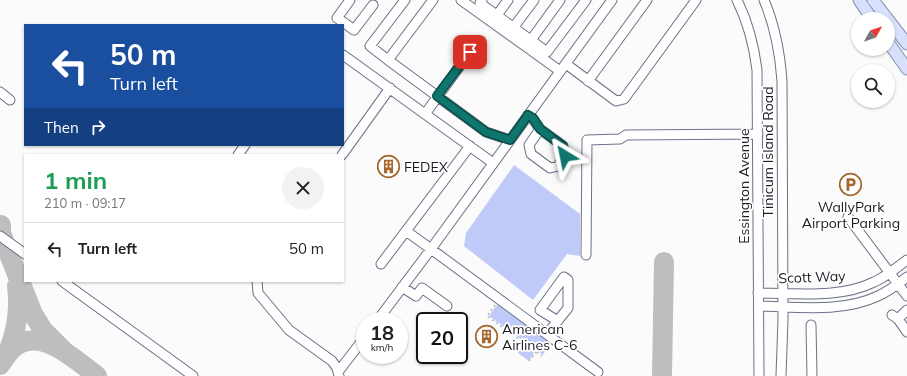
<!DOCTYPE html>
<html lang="en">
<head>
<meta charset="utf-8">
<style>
	body { margin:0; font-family:Mulish,sans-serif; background:#f2f2f2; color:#222; height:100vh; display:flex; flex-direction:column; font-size:15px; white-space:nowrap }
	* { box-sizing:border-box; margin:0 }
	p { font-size:13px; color:#767676 }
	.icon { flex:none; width:22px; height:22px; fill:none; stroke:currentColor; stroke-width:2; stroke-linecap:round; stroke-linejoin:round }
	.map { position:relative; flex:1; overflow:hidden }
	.side { position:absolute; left:24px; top:154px; width:320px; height:128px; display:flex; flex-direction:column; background:#fff; border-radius:0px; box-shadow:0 1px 3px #0004 }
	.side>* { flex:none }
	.guide { position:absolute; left:24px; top:24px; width:320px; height:122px; border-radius:0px; box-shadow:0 1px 3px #0004; background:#1a4fa0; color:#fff; overflow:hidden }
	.needle { width:26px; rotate:50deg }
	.tools { position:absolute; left:851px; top:12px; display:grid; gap:8px }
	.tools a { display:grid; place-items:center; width:44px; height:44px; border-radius:50%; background:#fff; box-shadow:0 1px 3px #0004; font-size:20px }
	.speed { position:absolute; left:356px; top:312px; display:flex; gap:8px; font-size:20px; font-weight:700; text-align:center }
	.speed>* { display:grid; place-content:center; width:52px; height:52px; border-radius:50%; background:#fff; box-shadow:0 1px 3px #0004; line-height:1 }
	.speed small { font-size:10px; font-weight:400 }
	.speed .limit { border:2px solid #111; border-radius:6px; background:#fff; color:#111 }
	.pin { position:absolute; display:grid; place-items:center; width:34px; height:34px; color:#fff; margin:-17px; border-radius:8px; box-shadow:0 2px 6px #0006 }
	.me { position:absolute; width:44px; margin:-22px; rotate:325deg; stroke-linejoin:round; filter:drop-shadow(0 0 3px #0008) }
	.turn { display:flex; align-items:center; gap:14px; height:84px; padding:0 20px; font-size:18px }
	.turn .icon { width:52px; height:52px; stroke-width:2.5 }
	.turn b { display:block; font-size:28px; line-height:34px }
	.then { display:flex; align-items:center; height:38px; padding:0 20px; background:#0003; gap:8px; font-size:15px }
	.round { display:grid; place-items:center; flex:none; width:42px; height:42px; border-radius:21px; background:#f2f2f2 }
	.overview { display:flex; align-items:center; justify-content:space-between; height:68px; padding:0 20px }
	h1 { font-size:24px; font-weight:700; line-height:30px; color:#1e9e55 }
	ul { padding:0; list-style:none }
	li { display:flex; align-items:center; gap:12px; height:52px; padding:0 20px; border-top:1px solid #e0e0e0 }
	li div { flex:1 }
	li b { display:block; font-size:15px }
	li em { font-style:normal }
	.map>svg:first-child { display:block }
	.green { fill:#bfcaf8 }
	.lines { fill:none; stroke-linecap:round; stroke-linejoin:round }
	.taxiway { stroke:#bebec1; stroke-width:20 }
	.minor-casing { stroke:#6b7188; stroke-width:11 }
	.major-casing { stroke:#868eae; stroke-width:13 }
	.path { stroke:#b5b6b9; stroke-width:1.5; stroke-dasharray:2 3; stroke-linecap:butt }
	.minor { stroke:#fff; stroke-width:9 }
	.major { stroke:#d9e0fb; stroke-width:11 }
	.route-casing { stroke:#0a4d48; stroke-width:10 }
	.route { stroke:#0f766e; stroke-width:7 }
	.labels { text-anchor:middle; stroke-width:3.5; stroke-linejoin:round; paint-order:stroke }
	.street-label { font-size:14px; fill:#1a1c25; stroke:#fff }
	.poi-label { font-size:14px; fill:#1a1c25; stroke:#fff; text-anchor:start }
</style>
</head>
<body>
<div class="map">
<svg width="907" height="376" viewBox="0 0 907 376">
	<rect width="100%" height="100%" fill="#fbfbfb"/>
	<!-- green -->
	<path class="green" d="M514,165L580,214V256L567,254L533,300L464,246L466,233Z
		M498,305L547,341L548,347L543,355L489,316L496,306Z
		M524,345L534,353L529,361L518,353Z"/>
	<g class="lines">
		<!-- taxiway -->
		<path class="taxiway" d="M1,225V232L5,244L33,314L43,330L67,354
			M7,354C17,332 20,310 17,286
			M0,365C5,359 9,350 16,346C42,327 77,361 97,376
			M662,376L664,262"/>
		<defs>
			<path id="minor" d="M433,0L388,60L486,132L510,140
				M461,0L560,71
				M482,0L480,3L547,52L586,0
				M737,0C748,22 754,46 757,70L759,376
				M764,0C775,26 780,53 782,81L783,319L781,376
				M497,15L508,0
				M343,22L337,18L350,0
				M341,25L343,22L354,30L373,5
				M513,28L534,0
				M531,40L560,0
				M343,55L493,163
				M388,60L370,46L405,0
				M566,64L616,101L624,99L696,0
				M588,81L647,0
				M0,92L10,100
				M425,114L470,52
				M528,115L533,119L540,129L563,146L565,156L558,166L550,168L531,154L529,145L540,129
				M238,155L245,145
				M342,155L390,88
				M848,217L907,296
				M406,231L431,249L612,0
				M0,236L25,254
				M586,255L587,140L620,139L626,135L758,134
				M381,264L470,146
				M62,281L193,376
				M257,281L258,293L289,330L332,361L337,368L339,376
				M402,287L416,296L422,288L447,306
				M758,293C795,293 840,299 874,282C886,277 896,268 907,260
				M759,306C798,307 842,313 878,296C889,291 898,284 907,277
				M892,315L898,319L907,332
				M898,319L907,310
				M377,321L431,249L598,372
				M811,325L812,376
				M547,334L568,308V280L564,277L540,310L558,321
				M338,372L365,337"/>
			<path id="major" d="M859,0L872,19
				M873,0L907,44
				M888,42L907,69"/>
		</defs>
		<!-- minor casing -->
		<use href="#minor" class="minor-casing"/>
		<!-- major casing -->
		<use href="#major" class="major-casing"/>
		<!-- path -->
		<path class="path" d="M495,305L487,316L542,356
			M529,361L536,352"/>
		<!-- minor -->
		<use href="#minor" class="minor"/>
		<!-- major -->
		<use href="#major" class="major"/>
	</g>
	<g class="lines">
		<defs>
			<path id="route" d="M470,52L437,96L486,132L510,140L528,115L533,118L540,129L563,146L565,156"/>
		</defs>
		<!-- route casing -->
		<use href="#route" class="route-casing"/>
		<!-- route -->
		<use href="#route" class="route"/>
	</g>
	<!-- icons -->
	<defs>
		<symbol id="building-ring" viewBox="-11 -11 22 22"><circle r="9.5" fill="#fff" stroke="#a5672d" stroke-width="1.5"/><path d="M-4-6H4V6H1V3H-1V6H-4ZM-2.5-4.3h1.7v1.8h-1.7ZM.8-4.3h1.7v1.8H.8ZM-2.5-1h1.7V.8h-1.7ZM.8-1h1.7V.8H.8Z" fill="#a5672d"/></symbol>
		<symbol id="parking-ring" viewBox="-11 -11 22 22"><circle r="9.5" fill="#fff" stroke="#a5672d" stroke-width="1.5"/><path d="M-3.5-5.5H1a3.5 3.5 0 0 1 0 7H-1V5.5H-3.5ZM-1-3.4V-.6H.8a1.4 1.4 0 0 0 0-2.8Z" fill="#a5672d"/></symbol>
	</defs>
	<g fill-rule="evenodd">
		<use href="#building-ring" x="376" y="154" width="25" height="25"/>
		<use href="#parking-ring" x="838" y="172" width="25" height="25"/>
		<use href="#building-ring" x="474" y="324" width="25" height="25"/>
	</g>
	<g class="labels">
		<!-- street labels -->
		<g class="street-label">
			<text transform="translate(768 152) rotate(-90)" y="5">Tinicum Island Road</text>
			<text transform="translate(744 186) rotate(-90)" y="5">Essington Avenue</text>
			<text transform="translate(812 277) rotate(-2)" y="5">Scott Way</text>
		</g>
		<!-- poi labels -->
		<g class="poi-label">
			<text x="404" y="172">FEDEX</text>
			<text x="851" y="212" text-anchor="middle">WallyPark<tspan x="851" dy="16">Airport Parking</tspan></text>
			<text x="502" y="334">American<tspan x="502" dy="16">Airlines C-6</tspan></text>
		</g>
	</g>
</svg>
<div class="tools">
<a><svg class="needle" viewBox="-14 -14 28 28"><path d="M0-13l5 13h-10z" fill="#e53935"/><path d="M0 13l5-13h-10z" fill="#767676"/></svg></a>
<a><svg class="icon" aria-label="search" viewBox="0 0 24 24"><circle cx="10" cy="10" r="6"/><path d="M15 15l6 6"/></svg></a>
</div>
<div class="speed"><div>18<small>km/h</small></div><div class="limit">20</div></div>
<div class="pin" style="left:470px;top:52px;background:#d93025"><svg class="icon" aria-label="arrive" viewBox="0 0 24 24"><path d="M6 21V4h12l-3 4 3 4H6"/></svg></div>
<svg class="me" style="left:565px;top:156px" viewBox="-20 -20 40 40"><path d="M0-17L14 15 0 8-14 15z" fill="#0f766e" stroke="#fff" stroke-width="4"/></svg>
<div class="guide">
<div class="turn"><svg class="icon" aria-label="left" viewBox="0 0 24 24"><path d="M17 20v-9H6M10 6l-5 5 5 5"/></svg><div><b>50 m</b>Turn left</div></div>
<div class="then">Then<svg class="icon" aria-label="right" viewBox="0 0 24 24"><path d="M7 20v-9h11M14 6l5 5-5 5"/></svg></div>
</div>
<section class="side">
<div class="overview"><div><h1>1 min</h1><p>210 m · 09:17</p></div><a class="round"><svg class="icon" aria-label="close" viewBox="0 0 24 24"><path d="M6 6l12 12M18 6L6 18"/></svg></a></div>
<ul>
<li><svg class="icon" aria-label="left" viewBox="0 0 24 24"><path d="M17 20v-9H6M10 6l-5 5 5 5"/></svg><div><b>Turn left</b></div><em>50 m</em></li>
</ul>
</section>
</div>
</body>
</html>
